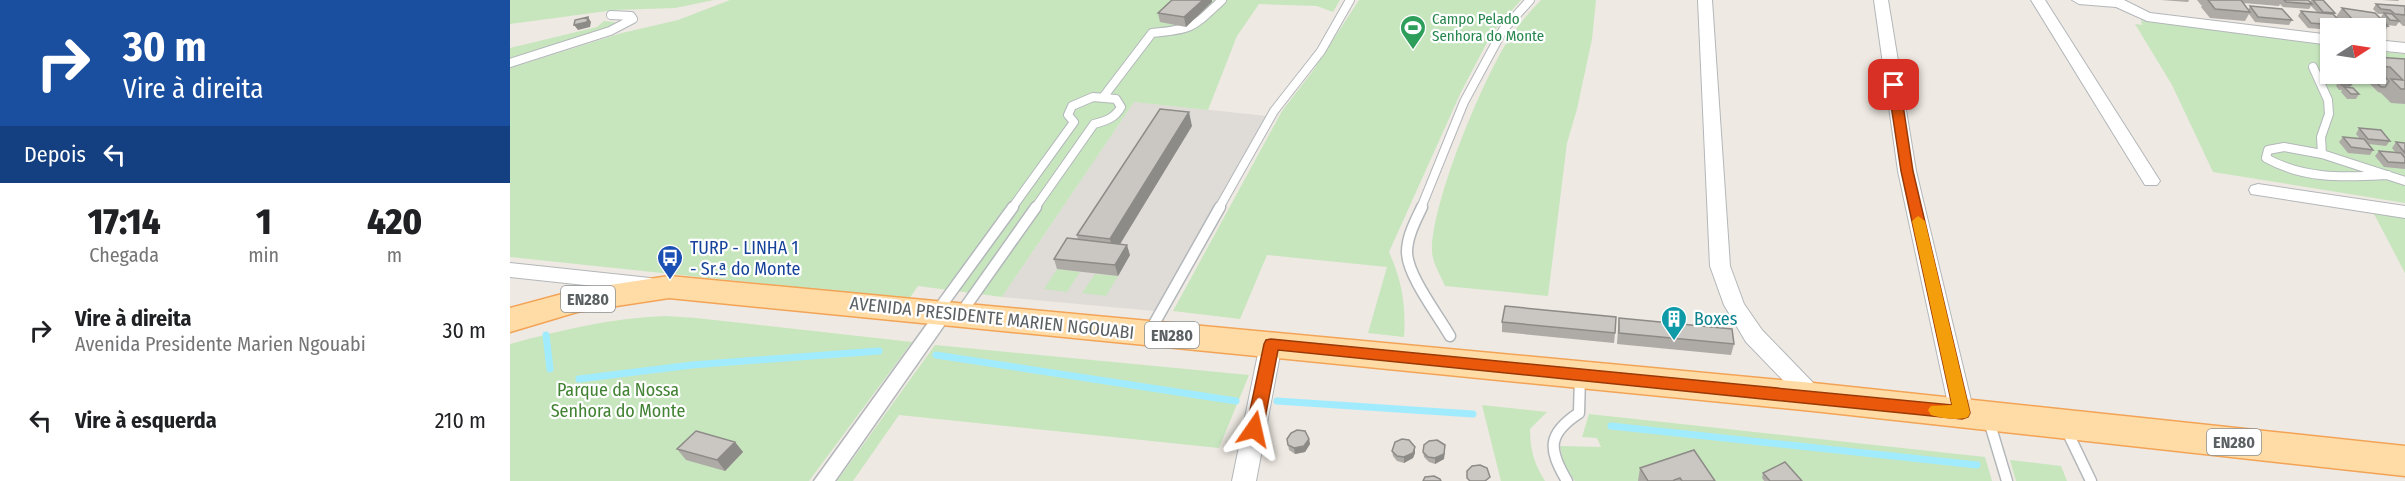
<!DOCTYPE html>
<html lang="pt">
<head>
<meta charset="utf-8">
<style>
	body { margin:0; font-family:"Fira Sans Condensed",sans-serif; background:#f6f6f6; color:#202124; height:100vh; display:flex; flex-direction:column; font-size:22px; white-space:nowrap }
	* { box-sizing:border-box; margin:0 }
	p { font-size:20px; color:#757577 }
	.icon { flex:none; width:33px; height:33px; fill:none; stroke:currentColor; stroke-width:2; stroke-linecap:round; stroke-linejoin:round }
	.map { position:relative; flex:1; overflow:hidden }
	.sheet { display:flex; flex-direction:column; background:#fff; width:510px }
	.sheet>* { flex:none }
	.hud { background:#1a4fa0; color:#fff; overflow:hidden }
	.needle { width:39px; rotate:78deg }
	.fabs { position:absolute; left:1810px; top:18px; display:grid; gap:12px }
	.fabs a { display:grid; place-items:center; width:66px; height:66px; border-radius:0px; background:#fff; box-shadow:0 2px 4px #0004; font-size:30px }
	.pin { position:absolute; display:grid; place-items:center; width:51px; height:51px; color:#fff; margin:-26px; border-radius:12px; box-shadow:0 3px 9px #0006 }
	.me { position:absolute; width:66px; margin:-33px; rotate:11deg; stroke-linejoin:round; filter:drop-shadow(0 0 4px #0008) }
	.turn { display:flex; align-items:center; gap:21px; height:126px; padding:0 24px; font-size:27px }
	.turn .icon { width:78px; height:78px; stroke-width:2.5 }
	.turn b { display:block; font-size:42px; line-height:51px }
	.then { display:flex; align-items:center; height:57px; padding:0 24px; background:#0003; gap:12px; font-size:22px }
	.eta { display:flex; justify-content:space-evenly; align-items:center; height:102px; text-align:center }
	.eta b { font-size:36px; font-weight:800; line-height:42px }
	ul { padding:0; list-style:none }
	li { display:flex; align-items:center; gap:18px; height:90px; padding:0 24px }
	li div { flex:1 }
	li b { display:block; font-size:22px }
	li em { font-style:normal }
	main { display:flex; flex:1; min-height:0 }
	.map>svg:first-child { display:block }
	.industrial { fill:#dfdbd7 }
	.green { fill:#c7e6be }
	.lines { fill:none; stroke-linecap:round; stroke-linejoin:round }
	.stream { stroke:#a1ebff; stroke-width:7 }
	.service-far1-casing { stroke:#b3b7ba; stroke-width:10 }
	.service-casing { stroke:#b3b7ba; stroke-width:13 }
	.pedestrian-casing { stroke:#b3b7ba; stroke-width:3 }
	.minor-casing { stroke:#b3b7ba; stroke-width:2 }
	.primary-casing { stroke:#f3a356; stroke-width:3 }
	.service-far1 { stroke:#fff; stroke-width:8 }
	.service { stroke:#fff; stroke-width:10 }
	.pedestrian { fill:#fff; fill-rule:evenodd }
	.minor { fill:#fff; fill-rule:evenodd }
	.primary { fill:#ffdca6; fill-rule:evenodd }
	.wall { fill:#aeaaa6 }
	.shaded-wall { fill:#8d8b87 }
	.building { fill:#cac6c1; stroke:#8d8b87; stroke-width:1.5 }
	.route { fill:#ea580c; stroke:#983908; stroke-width:1.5 }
	.slow { fill:#f59e0b }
	.labels { text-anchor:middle; stroke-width:4.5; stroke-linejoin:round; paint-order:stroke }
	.far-leisure-label { font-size:15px; fill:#27864d; stroke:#fff; text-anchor:start }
	.shield { fill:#fff; stroke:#8c9092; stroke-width:1.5 }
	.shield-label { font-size:16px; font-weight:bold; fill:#5b6063 }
	.transit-label { font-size:18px; fill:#164399; stroke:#fff; text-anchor:start }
	.street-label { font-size:18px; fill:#5b6063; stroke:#fff }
	.culture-label { font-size:18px; fill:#0d838f; stroke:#fff; text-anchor:start }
	.park-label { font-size:18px; fill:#418233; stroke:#fff }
</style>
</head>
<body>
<main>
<section class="sheet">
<div class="hud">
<div class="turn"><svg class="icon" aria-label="right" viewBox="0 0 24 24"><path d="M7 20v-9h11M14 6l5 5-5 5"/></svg><div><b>30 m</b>Vire à direita</div></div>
<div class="then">Depois<svg class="icon" aria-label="left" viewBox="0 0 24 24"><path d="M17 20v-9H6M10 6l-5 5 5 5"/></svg></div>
</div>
<div class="eta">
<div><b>17:14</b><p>Chegada</p></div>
<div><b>1</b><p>min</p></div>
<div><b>420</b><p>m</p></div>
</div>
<ul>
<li><svg class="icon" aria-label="right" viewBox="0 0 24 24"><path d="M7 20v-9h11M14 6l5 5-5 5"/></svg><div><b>Vire à direita</b><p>Avenida Presidente Marien Ngouabi</p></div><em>30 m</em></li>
<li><svg class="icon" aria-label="left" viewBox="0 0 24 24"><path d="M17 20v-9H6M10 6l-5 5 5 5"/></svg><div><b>Vire à esquerda</b></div><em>210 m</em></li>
</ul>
</section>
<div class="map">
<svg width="1895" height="481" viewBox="0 0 1895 481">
	<rect width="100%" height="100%" fill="#eee9e2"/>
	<!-- industrial -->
	<path class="industrial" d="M624,102L757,116L644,311L492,297Z"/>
	<!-- green -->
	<path class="green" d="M0,0H204L165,8L105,10L0,24Z
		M220,0H830L823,12L807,6L749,4L727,36L698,110L624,102L492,297L408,286L399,299L0,257V68L112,33L168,20Z
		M849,0H1011L982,33L951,92L879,252C892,281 896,305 894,337L858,333L877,267L757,255L730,319L663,311L772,111L802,72Z
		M1031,0H1086L1082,39L1067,109L1057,143L1038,296L935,286C931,276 922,262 922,251C921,204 974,75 1001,36C1010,23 1020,11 1031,0Z
		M1631,20L1821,45V74H1866V51L1895,54V203L1703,172L1662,85L1625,24L1632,25Z
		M94,21L105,22V25L78,36L0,59V48L87,27Z
		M1863,212L1895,216V273Z
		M547,269L570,272L557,292L534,289Z
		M585,274L608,276L596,296L572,293Z
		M155,316L186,318L402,342L299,481H0V344C52,330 101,318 155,316Z
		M425,345L739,375L709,448L389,415L343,481H327Z
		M972,405L1037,412L1020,429C1020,449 1024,464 1035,481H991Z
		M1079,414L1475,457L1482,481H1285L1252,479L1254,481H1065L1054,466L1050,446L1091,447L1087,438L1072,437Z
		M1500,460L1551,466L1557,481H1506Z"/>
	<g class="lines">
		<!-- stream -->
		<path class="stream" d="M36,335L40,369
			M426,355L726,401
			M69,379L182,365L369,351
			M767,401L963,414
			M1101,426L1467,465"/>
		<defs>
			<path id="service-far1" d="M0,63L100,31L123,19L121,16L101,15
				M1803,67L1818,100L1819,114L1811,137L1812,154L1895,181
				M594,96L642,33C684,29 682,28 712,0
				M1812,154L1774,147L1758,150L1756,158C1795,180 1835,177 1878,175
				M502,208L564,122L558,115L562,106L583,97L606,99L611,107C605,118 596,121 584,124L525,208
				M709,208L764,111L811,51L840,0
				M911,208L954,102L993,30L1020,0"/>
			<path id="service" d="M912,207C906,220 897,236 897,252C897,275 928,315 940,336
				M428,310L503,207
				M451,313L526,207
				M640,331L710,207
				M1479,421L1497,481
				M1556,429L1581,481
				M1057,481C1038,449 1037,434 1069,413L1070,376"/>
			<path id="pedestrian" d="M434,307L440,309L442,313L440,317L325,481H304L428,309Z"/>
			<path id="minor" d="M1188,0H1202L1220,266L1234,304L1252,330L1311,391L1314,397L1311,403L1303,406L1295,403L1236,342L1214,305L1200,266Z
				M1364,0H1378L1406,171L1464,413L1460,419L1452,422L1444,419L1440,413L1388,171Z
				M1521,0H1535L1650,181L1647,185H1635Z
				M1562,0H1614L1640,13L1821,35V45L1637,21L1606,7L1569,4Z
				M1866,40L1895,43V53L1866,50Z
				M1748,184L1895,206V218L1741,194L1739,190L1741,186Z
				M0,263L140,278L147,280L150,285L147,290L140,292L0,277Z
				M761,336L769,338L772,344L746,481H722L750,344L753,338Z"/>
			<path id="primary" d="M159,276L1303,383L1895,446V476L1303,411L159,298L67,312L0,332V308L67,290Z"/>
		</defs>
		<!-- service-far1 casing -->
		<use href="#service-far1" class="service-far1-casing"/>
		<!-- service casing -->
		<use href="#service" class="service-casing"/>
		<!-- pedestrian casing -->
		<use href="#pedestrian" class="pedestrian-casing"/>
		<!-- minor casing -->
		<use href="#minor" class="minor-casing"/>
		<!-- primary casing -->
		<use href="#primary" class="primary-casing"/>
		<!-- service-far1 -->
		<use href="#service-far1" class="service-far1"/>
		<!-- service -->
		<use href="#service" class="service"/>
		<!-- pedestrian -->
		<use href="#pedestrian" class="pedestrian"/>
		<!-- minor -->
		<use href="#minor" class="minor"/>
		<!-- primary -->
		<use href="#primary" class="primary"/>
	</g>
	<!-- wall -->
	<path class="wall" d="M1651,0H1679L1678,2Z
		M1687,0H1798L1800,2L1801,0H1813L1825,13L1824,14L1834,26L1832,28H1821V30L1798,28L1788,16L1791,11L1807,12L1801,6L1799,9L1773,7L1770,4L1769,6L1733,3L1738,10L1740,6L1782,20L1779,25L1745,22L1739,14L1735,21L1700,18L1691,7L1692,5H1691Z
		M1872,0H1889L1888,1Z
		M702,2L676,27L650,22L648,13Z
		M1866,4L1895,6V26H1893L1889,22L1886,26L1877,25L1878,26L1872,36L1866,35V28H1837L1826,17L1832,8L1870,18L1873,14H1868L1863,9Z
		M1866,57L1895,59V104L1881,103L1871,93L1868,92L1856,80L1857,78L1853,74H1866Z
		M1829,81L1841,85L1840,88L1849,94L1846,99H1837L1831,92L1832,90H1829L1826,86Z
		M682,126L610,244L620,255L608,276L547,269L544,259L568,240L567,235Z
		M1849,128L1880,141L1876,146L1859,144L1863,150L1860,155L1838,153L1829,142L1833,137L1850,139L1846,134Z
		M1886,142L1895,143V169L1874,167L1865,156L1869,151L1886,153L1882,148Z
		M1109,318L1224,344L1221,355L1107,344L1108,328Z
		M992,322L1105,333L1104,343L992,332Z
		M777,439H799L800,444L795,452L785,454L779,450Z
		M225,442L233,452L215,471L176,460L167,449Z
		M882,451L905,453L903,458L894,463L887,461L883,456Z
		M935,451L934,459L925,464L919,462L914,457L913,452Z
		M1130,468L1205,481H1128Z
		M1253,473L1292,481H1254L1252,478Z"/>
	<!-- shaded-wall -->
	<path class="shaded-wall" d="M693,0H702V2L676,27L674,17Z
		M78,17L81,22L80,27L68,30L64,25Z
		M679,112L682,126L604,254L600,239Z
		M617,245L620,255L608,276L605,265Z
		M799,439L800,444L795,452L785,454L784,448Z
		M225,442L233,452L215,471L207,460Z
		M935,445L934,459L925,464V458Z
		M905,447V453L903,458L894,463V457Z"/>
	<!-- building -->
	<path class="building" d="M662,0H693L674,17L648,13Z
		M1698,0H1731L1740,12L1705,9Z
		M1774,0H1798L1802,4L1776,2Z
		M1803,0H1813L1825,13L1813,12Z
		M1866,4L1895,6V15L1885,14L1880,10L1871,9Z
		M1740,6L1772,9L1782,20L1748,17Z
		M1832,8L1865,13L1878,26L1845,22Z
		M1791,11L1823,14L1834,26L1801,23Z
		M1874,13L1882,14L1889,21L1880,20Z
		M78,17L77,22L64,25L65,20Z
		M1866,57L1895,59V89H1891L1881,79L1893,80L1880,67L1869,66L1866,64Z
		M1859,75L1874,76L1879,81L1875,87H1871Z
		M1829,81L1838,82L1841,85H1832Z
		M1834,87L1843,88L1849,94H1841Z
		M650,109L679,112L600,239L567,235Z
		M1849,128L1871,130L1880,141L1858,139Z
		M1833,137L1854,139L1863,150L1841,147Z
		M1886,142L1895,143V153Z
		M1869,151L1891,153L1895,158V163L1878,162Z
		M557,238L617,245L605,265L544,259Z
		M995,306L1106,317L1105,333L992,322Z
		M1109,318L1222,329L1224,344L1109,333Z
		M787,430L795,431L799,439L794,446L784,448L778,445L777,439L781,433Z
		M186,431L225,442L207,460L167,449Z
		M892,439L899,440L905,447L903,453L894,457L887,456L882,451L885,442Z
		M927,440L935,445L934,454L925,458L918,457L913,452L914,445L919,441Z
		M1184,450L1205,481H1172L1170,478L1164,480V481H1138L1130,468Z
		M1275,462L1292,481H1260L1253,473Z
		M970,465L977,468L980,477L975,481H960L957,478V471L962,466Z
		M924,476L930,479L931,481H913L915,477Z"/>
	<!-- route -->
	<path class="route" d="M1384,82L1390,85L1403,171L1460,413L1458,417L1452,419L768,350L753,429L750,433L744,435L739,433L736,429L754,344L756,340L761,339L1442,405L1391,171L1378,85Z"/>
	<!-- slow -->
	<path class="slow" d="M1408,216L1415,221L1460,413L1458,417C1447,421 1431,418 1421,415L1418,410L1421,406L1442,405L1402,221Z"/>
	<!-- icons -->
	<defs>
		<symbol id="stadium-pin" viewBox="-11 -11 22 30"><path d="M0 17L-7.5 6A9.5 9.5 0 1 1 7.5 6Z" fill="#2e9e5b" stroke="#fff"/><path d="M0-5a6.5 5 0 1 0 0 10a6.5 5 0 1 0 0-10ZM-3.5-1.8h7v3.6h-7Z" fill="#fff"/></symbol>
		<symbol id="bus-pin" viewBox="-11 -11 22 30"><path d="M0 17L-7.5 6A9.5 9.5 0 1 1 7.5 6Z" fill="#1a4fb4" stroke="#fff"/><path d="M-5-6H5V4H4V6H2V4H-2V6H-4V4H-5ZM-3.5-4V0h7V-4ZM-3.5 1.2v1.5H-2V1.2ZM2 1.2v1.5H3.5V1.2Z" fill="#fff"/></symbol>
		<symbol id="building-pin" viewBox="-11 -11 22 30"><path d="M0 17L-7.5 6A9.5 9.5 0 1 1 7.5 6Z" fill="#0f9aa8" stroke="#fff"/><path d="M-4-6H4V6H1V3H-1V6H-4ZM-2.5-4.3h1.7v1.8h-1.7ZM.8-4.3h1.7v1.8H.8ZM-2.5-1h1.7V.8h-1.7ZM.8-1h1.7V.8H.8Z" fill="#fff"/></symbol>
	</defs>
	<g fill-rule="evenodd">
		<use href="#stadium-pin" x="888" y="13" width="30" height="40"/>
		<use href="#bus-pin" x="145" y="243" width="30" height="40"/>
		<use href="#building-pin" x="1149" y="304" width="30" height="40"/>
	</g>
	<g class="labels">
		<!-- far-leisure labels -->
		<g class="far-leisure-label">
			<text x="922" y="24">Campo Pelado<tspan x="922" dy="17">Senhora do Monte</tspan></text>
		</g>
		<!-- shield labels -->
		<g class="shield">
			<rect x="51" y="286" width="54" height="26" rx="4.5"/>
			<rect x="635" y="322" width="54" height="26" rx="4.5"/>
			<rect x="1697" y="429" width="54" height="26" rx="4.5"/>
		</g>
		<g class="shield-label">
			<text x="78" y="305">EN280</text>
			<text x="662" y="341">EN280</text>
			<text x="1724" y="448">EN280</text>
		</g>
		<!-- transit labels -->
		<g class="transit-label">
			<text x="180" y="254">TURP - LINHA 1<tspan x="180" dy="21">- Sr.ª do Monte</tspan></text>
		</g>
		<!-- street labels -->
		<g class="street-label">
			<text transform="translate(482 318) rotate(6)" y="6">AVENIDA PRESIDENTE MARIEN NGOUABI</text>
		</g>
		<!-- culture labels -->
		<g class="culture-label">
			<text x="1184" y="325">Boxes</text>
		</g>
		<!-- park labels -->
		<g class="park-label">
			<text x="108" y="396">Parque da Nossa<tspan x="108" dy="21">Senhora do Monte</tspan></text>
		</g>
	</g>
</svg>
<div class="fabs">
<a><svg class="needle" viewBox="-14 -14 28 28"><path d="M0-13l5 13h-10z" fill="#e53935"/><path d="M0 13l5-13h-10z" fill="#757577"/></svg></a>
</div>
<div class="pin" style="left:1384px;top:85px;background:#d93025"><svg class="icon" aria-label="arrive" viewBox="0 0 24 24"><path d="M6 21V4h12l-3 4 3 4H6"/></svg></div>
<svg class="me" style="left:744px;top:429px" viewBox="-20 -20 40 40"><path d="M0-17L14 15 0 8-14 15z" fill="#ea580c" stroke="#fff" stroke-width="4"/></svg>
</div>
</main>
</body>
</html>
